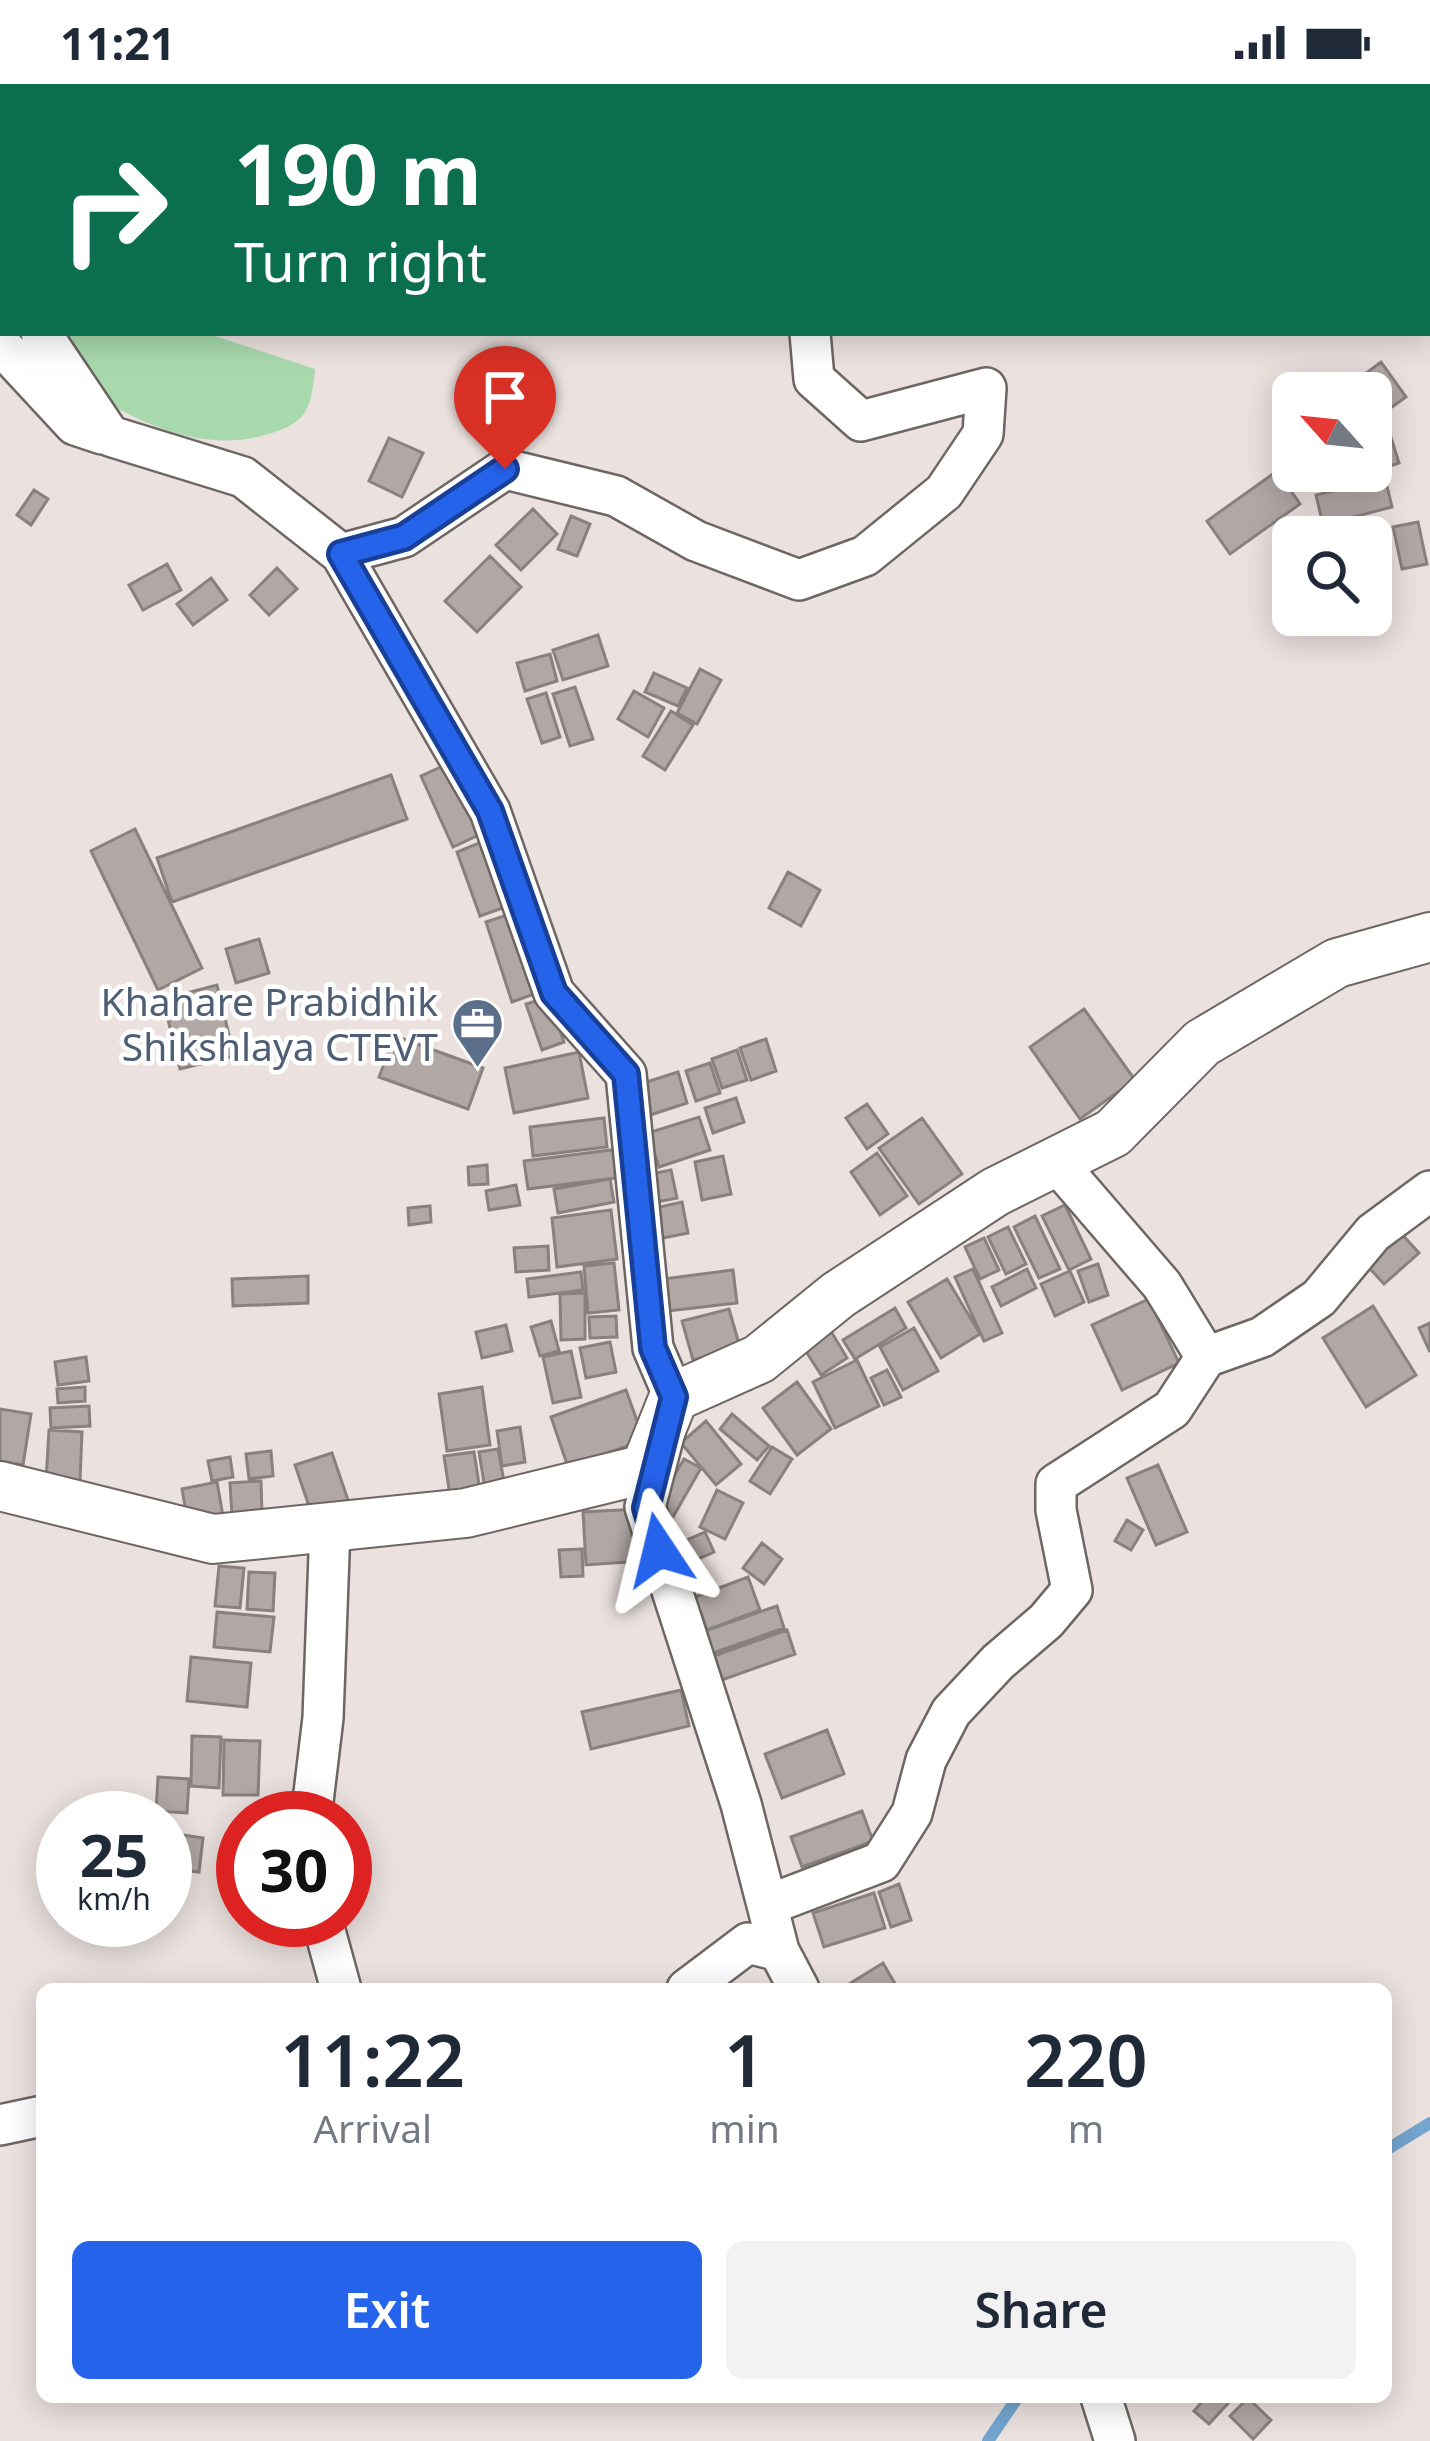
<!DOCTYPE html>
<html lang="en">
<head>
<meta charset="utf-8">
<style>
	body { margin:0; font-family:"Noto Sans",sans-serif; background:#f2f2f3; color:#1f2937; height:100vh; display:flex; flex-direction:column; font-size:45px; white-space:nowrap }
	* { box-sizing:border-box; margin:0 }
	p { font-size:39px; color:#747a83 }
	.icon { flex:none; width:66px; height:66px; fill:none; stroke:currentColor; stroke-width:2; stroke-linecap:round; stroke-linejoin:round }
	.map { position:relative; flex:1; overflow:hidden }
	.sheet { position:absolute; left:36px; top:1899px; width:1356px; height:420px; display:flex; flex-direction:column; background:#fff; border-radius:18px; box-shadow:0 6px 30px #0003 }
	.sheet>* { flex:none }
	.hud { position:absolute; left:0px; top:0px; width:1431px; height:252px; box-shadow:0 6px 30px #0003; background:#0b6e4f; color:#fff; overflow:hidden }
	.needle { width:78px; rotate:297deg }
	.buttons { position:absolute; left:1272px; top:288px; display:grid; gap:24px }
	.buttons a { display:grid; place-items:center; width:120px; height:120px; border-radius:18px; background:#fff; box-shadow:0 6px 30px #0003; font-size:60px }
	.speed { position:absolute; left:36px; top:1707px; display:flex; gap:24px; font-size:60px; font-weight:700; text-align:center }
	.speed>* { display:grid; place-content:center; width:156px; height:156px; border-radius:50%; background:#fff; box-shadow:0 6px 30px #0003; line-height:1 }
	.speed small { font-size:30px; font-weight:400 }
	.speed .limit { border:18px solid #d22; background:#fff; color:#111 }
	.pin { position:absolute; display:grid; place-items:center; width:102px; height:102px; color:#fff; margin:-123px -51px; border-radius:50% 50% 50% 0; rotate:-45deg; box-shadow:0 0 12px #0007 }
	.pin .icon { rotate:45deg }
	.me { position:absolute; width:132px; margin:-66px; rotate:350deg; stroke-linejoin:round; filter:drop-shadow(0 0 9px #0008) }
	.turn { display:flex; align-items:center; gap:42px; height:252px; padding:0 36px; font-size:54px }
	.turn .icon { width:156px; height:156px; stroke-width:2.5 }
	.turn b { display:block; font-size:84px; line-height:102px }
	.eta { display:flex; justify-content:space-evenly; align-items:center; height:204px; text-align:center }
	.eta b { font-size:72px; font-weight:600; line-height:84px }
	.primary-button { display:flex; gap:24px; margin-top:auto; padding:24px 36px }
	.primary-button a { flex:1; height:138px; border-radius:18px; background:#2563eb; color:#fff; font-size:48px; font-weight:600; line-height:138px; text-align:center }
	.primary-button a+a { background:#f2f2f3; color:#1f2937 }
	.status { display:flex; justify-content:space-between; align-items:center; height:84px; padding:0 60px; background:#fff; direction:ltr }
	.status svg { height:33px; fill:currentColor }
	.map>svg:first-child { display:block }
	.green { fill:#a8d9ac }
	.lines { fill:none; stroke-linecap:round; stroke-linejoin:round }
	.stream { stroke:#74a5cf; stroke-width:12 }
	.building { fill:#b1a8a5; stroke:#89817e; stroke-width:3 }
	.minor-casing { stroke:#6d6663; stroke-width:44 }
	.tertiary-casing { stroke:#6d6663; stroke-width:52 }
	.minor { stroke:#fff; stroke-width:39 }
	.tertiary { stroke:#fff; stroke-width:48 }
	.route-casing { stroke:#184099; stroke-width:30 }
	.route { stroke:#2563eb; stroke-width:21 }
	.labels { text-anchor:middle; stroke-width:9; stroke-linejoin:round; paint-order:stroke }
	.service-label { font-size:39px; fill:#4e5e75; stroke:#fff; text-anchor:end }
</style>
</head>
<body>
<div class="status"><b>11:21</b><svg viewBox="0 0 49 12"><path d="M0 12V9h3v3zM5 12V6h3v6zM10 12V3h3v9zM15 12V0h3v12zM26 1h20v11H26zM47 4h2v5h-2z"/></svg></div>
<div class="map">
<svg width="1430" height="2357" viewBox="0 0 1430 2357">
	<rect width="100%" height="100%" fill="#ebe2df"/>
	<!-- green -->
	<path class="green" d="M494,0H682L499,3Z
		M1277,0H1430V252L1426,249L1428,3Z
		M28,249H206L315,285C311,327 306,340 265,351C206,368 148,343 97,313C72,298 49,269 28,249Z"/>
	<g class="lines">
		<!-- stream -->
		<path class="stream" d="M1386,2066L1430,2039
			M988,2357L1018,2313"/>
	</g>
	<!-- building -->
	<path class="building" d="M1381,278L1406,313L1375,335L1371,309H1357L1351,300Z
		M1389,347L1399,379L1342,398L1339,387H1371V353Z
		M389,354L423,369L402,413L369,397Z
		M1277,387L1300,420L1230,470L1207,437Z
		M1385,394L1392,423L1323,441L1316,411Z
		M34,406L48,415L31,441L17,431Z
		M533,425L557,450L521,486L496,461Z
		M571,432L590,440L577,472L558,465Z
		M1418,438L1427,480L1402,485L1393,443Z
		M490,472L521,503L477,548L445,517Z
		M167,480L181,506L143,526L129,501Z
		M277,484L297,505L269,531L250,511Z
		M211,494L227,516L193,541L177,520Z
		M598,551L608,582L563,596L553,566Z
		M550,570L557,597L525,607L517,579Z
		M700,585L721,596L697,640L677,629Z
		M654,589L687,604L678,622L645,608Z
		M575,603L593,655L570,662L553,610Z
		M634,607L664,624L648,653L618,635Z
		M546,609L560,653L542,659L527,615Z
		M671,627L693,641L665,686L643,672Z
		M452,678L485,748L453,763L421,692Z
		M391,691L407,735L172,818L157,774Z
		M135,745L202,884L158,906L91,767Z
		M484,757L508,822L480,832L457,768Z
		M788,788L820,806L801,842L769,824Z
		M516,828L542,907L512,918L486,838Z
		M259,855L269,889L236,899L226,865Z
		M217,901L234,972L180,985L163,915Z
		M549,913L564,958L542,966L526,920Z
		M1084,925L1135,996L1080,1035L1030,963Z
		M395,952L483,984L468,1025L379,993Z
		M766,955L776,987L751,996L740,964Z
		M737,966L747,996L722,1004L712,975Z
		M579,968L588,1014L514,1029L505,984Z
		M710,979L720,1009L696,1017L686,987Z
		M678,988L687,1019L641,1034L631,1003Z
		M736,1014L744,1038L713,1049L705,1024Z
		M867,1020L888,1050L867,1065L846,1034Z
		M699,1033L710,1066L659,1083L648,1049Z
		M604,1034L607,1063L533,1072L530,1043Z
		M922,1034L962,1090L919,1120L879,1064Z
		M619,1065L623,1093L528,1105L524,1077Z
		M877,1069L907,1112L880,1131L851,1088Z
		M723,1072L731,1110L702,1116L695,1078Z
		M487,1081L488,1100L469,1101L468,1083Z
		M671,1086L677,1114L652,1119L646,1091Z
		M610,1095L614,1118L558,1129L554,1105Z
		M516,1101L520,1121L489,1126L486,1107Z
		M682,1118L688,1149L653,1156L647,1126Z
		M1065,1121L1091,1175L1069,1186L1042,1132Z
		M430,1122L431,1138L409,1141L408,1124Z
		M611,1126L617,1175L557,1183L552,1134Z
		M1035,1132L1060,1185L1039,1194L1014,1143Z
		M1008,1143L1026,1180L1006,1190L988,1153Z
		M1397,1145L1419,1169L1384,1200L1362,1176Z
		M984,1154L999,1186L980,1195L965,1163Z
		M548,1162L549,1186L516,1188L514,1164Z
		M614,1179L619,1226L588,1229L584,1182Z
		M1098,1180L1108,1211L1089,1218L1078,1187Z
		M973,1185L1002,1249L984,1257L955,1193Z
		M1027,1185L1036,1204L1001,1222L992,1203Z
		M733,1186L737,1219L667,1227L663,1195Z
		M1070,1187L1084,1218L1055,1232L1041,1200Z
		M581,1188L583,1206L529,1213L527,1195Z
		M308,1192V1219L233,1222L232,1195Z
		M947,1195L980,1250L941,1274L908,1218Z
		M585,1209V1255L561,1256L560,1210Z
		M1149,1215L1179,1279L1122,1306L1092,1241Z
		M1373,1222L1416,1291L1366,1323L1323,1254Z
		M895,1224L906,1244L855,1275L843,1256Z
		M729,1225L740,1263L693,1276L682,1237Z
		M616,1232L617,1253L590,1254L589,1233Z
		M551,1237L559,1267L540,1272L531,1243Z
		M1430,1239V1268L1419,1244Z
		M506,1241L512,1267L482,1274L476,1248Z
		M829,1244L847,1274L821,1291L802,1261Z
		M914,1244L938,1287L903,1306L880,1263Z
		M610,1258L616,1288L586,1294L580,1264Z
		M571,1267L581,1313L553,1319L543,1273Z
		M86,1273L89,1297L58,1301L55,1278Z
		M857,1276L879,1322L835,1344L813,1298Z
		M887,1286L901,1313L884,1321L871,1294Z
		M797,1298L831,1345L797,1371L763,1324Z
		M85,1303V1317L58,1319L57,1305Z
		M482,1303L490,1361L447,1367L439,1310Z
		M626,1306L644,1356L568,1383L551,1333Z
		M89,1322L90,1342L51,1344L50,1324Z
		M0,1325L31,1330L23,1381L0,1377Z
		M732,1330L769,1362L757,1376L720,1345Z
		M706,1337L741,1380L716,1401L681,1359Z
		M520,1343L525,1378L502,1382L497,1347Z
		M49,1346L82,1348L80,1397L46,1396Z
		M772,1363L792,1375L770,1410L750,1397Z
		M498,1365L506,1408L486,1411L479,1368Z
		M271,1367L273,1392L249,1395L246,1370Z
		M474,1368L481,1413L451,1418L444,1372Z
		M332,1369L348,1416L311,1428L295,1381Z
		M230,1373L233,1393L212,1397L208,1377Z
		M684,1375L701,1384L673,1433L656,1423Z
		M1158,1381L1187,1448L1156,1461L1127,1394Z
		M261,1397L262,1429L232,1431L230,1399Z
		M217,1398L223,1432L188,1439L182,1405Z
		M717,1406L743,1419L725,1455L700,1443Z
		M638,1425L640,1477L586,1481L583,1428Z
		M1127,1436L1143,1446L1131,1466L1115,1457Z
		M705,1448L714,1468L671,1487L662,1467Z
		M762,1459L782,1475L764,1500L743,1484Z
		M582,1465L583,1492L561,1493L559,1466Z
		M219,1482L244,1484L240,1524L215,1522Z
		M249,1488L275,1489L273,1527L247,1525Z
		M748,1493L760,1526L707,1546L695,1513Z
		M777,1522L784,1544L713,1569L705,1547Z
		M217,1528L274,1533L270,1568L214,1563Z
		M787,1546L795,1570L719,1597L711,1573Z
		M191,1573L251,1579L247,1623L187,1617Z
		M681,1606L689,1642L591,1665L582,1628Z
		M827,1646L844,1690L782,1714L765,1670Z
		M192,1652L221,1653L219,1704L191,1702Z
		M224,1656L260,1657L258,1711H223Z
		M158,1693L189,1695L187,1729L156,1727Z
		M862,1727L873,1757L802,1783L791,1753Z
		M177,1750L203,1754L199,1788L172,1785Z
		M899,1800L911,1836L891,1843L879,1808Z
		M874,1809L885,1844L824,1863L813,1829Z
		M883,1879L898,1905H841Z
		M1206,2313L1232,2315L1209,2340L1194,2327Z
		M1248,2314L1271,2336L1253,2355L1230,2332Z"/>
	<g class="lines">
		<defs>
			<path id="minor" d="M894,3L895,0
				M0,189L3,193
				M41,249L110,352L243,393L341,470L490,727L554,909L626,990L653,1264L674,1313L645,1423L741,1720L779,1867L799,1905
				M0,260L75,341L102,350
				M341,470L404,453L505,385L616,412L696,457L799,496L865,472L944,408L983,350L986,304L861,337L814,295L810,249
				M1206,1273L1262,1253L1319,1214L1373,1149L1430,1107
				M311,1734L323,1634L330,1443
				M768,1821L881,1778L912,1729L926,1676L951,1628L998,1578L1046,1537L1072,1506L1056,1426V1400L1172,1325L1206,1273L1162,1201L1056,1078
				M322,1836L341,1905
				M687,1905L748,1859L779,1867
				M0,2041L42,2032
				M1101,2313L1115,2357"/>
			<path id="tertiary" d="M0,1402L213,1455L466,1429L645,1385L674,1313L759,1275L838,1211L995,1108L1113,1049L1202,959L1337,879L1430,853"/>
		</defs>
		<!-- minor casing -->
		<use href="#minor" class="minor-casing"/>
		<!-- tertiary casing -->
		<use href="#tertiary" class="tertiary-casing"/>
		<!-- minor -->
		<use href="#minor" class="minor"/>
		<!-- tertiary -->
		<use href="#tertiary" class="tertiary"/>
	</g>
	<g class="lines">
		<defs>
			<path id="route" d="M505,385L404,453L341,470L490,727L554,909L626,990L653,1264L674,1313L646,1424L659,1466"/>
		</defs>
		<!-- route casing -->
		<use href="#route" class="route-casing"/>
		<!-- route -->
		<use href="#route" class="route"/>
	</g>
	<!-- icons -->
	<defs>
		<symbol id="office-pin" viewBox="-11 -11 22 30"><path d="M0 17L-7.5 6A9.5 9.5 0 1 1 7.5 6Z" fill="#5c6f8a" stroke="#fff"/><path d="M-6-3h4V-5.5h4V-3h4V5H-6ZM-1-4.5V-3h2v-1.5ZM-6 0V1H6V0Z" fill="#fff"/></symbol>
	</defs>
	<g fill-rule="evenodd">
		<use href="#office-pin" x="448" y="910" width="59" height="81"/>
	</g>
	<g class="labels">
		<!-- service labels -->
		<g class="service-label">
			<text x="438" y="932">Khahare Prabidhik<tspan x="438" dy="45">Shikshlaya CTEVT</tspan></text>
		</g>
	</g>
</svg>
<div class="buttons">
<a><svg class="needle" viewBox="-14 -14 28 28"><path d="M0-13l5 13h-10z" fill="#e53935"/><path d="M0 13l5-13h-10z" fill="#747a83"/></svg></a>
<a><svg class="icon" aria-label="search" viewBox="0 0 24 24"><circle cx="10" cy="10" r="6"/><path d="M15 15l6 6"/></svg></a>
</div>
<div class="speed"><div>25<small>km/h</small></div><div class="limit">30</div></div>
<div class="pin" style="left:505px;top:385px;background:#d93025"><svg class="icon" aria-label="arrive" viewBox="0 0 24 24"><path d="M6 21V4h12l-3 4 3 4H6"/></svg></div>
<svg class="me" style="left:659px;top:1466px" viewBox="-20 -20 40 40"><path d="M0-17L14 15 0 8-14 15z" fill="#2563eb" stroke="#fff" stroke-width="4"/></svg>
<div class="hud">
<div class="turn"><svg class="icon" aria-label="right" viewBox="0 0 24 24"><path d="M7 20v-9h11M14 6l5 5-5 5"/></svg><div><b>190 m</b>Turn right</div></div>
</div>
<section class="sheet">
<div class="eta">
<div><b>11:22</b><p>Arrival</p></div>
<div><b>1</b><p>min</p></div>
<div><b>220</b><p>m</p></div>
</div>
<div class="primary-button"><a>Exit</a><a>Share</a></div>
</section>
</div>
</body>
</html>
